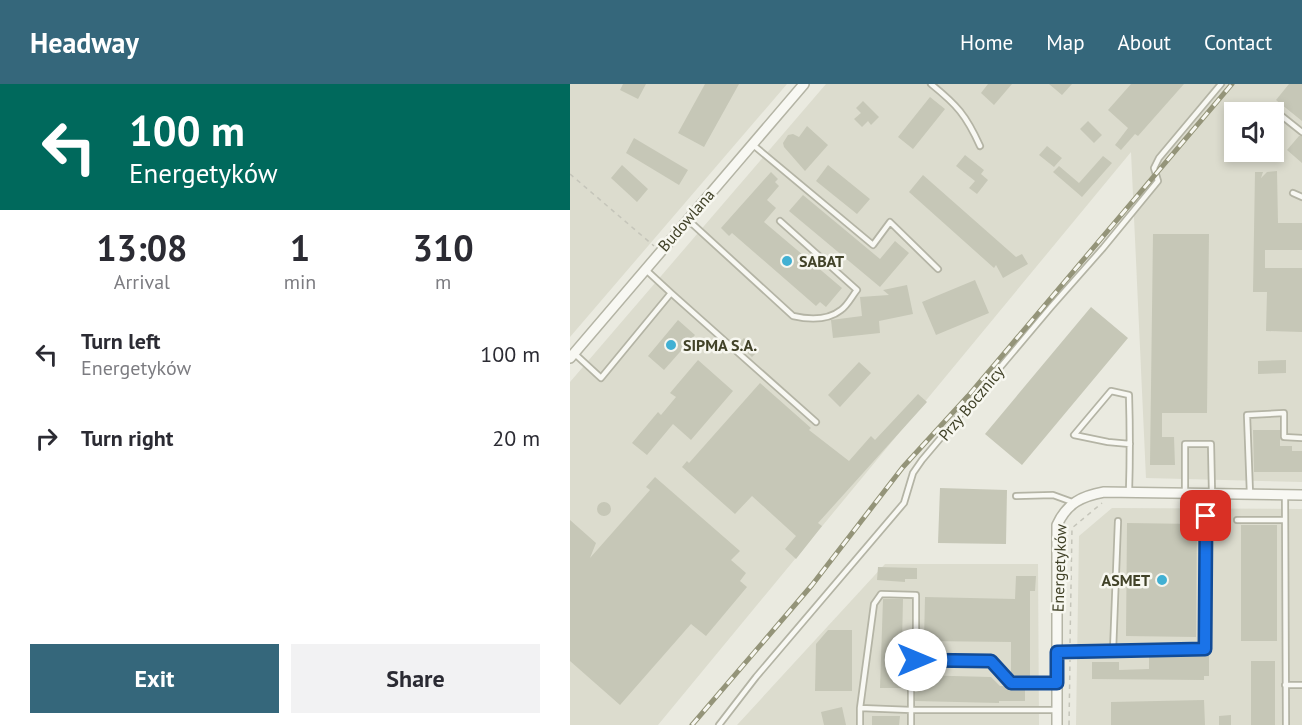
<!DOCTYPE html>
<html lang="en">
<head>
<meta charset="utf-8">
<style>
	body { margin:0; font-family:"PT Sans",sans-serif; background:#f2f2f3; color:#2b2b33; height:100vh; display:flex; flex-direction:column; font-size:22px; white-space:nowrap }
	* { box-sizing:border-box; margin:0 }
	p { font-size:20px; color:#7c7c81 }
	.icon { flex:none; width:33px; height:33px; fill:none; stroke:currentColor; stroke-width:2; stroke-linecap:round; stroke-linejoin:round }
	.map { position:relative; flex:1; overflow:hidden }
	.drawer { display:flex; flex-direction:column; background:#fff; width:570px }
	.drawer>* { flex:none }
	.guide { background:#00695c; color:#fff; overflow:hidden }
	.controls { position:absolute; left:654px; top:18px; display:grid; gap:12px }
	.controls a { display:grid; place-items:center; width:60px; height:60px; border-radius:0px; background:#fff; box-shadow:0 3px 9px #0003; font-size:30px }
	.pin { position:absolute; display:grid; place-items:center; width:51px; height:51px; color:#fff; margin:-26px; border-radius:12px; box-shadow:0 3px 9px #0006 }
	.me { position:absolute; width:66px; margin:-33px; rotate:90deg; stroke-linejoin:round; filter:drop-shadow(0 0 4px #0008) }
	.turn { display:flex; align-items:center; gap:21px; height:126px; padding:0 30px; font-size:27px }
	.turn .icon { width:78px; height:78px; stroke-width:2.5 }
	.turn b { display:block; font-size:42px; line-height:51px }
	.eta { display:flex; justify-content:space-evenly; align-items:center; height:102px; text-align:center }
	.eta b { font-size:36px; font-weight:700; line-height:42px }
	.action { display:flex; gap:12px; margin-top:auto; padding:12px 30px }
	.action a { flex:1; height:69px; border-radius:0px; background:#35677b; color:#fff; font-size:24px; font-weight:700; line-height:69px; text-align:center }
	.action a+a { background:#f2f2f3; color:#2b2b33 }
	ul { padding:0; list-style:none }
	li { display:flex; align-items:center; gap:18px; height:84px; padding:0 30px }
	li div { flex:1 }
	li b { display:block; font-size:22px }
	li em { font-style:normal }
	header { display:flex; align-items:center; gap:36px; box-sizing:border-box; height:84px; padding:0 30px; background:#35677b; color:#fff }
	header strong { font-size:28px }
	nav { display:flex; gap:33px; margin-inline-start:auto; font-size:21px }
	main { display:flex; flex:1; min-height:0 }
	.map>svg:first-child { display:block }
	.built { fill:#dcdcce; fill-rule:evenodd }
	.building { fill:#c6c7b7 }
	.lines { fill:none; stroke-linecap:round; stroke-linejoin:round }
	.lane-casing { stroke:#b4b4a5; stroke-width:8 }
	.street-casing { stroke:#b4b4a5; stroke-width:12 }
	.path { stroke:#c5c5ba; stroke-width:1.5; stroke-dasharray:4.5 4.5; stroke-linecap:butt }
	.lane { stroke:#f8f8f3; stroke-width:4.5 }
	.street { stroke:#f8f8f3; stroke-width:9 }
	.rail-casing { stroke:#949479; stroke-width:5 }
	.rail { stroke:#f7f7f0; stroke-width:3; stroke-dasharray:9; stroke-linecap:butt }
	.route-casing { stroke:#114b97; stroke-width:15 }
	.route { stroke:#1a73e8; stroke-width:10 }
	.poi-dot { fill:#41b0d3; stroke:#f7f7f0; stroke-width:2 }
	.labels { text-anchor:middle; stroke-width:5; stroke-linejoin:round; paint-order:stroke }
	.street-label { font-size:16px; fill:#414228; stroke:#f7f7f0 }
	.poi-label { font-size:16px; font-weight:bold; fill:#414228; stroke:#f7f7f0; text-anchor:start }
</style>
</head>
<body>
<header>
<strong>Headway</strong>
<nav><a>Home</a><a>Map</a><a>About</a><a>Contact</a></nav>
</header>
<main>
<section class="drawer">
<div class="guide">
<div class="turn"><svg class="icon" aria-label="left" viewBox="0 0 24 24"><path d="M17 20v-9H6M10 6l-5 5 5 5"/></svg><div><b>100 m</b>Energetyków</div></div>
</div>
<div class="eta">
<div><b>13:08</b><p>Arrival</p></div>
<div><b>1</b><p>min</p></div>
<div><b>310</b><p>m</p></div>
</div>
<ul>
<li><svg class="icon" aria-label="left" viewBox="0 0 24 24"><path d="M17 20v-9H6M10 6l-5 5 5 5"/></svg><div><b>Turn left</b><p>Energetyków</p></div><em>100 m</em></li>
<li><svg class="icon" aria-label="right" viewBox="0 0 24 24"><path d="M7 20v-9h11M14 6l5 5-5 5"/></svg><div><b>Turn right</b></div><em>20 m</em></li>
</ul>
<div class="action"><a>Exit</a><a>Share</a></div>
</section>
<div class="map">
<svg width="732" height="641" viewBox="0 0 732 641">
	<rect width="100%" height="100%" fill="#eaeae0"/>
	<!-- built -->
	<path class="built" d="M0,0H217L0,253Z
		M256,0H732V398L576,394L561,68L88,641H0V298ZM664,28H704V68H664Z
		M542,424L732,425V641H506L509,452Z
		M315,480H468L469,641H167Z"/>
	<!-- building -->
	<path class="building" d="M53,0H76L68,15L50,6Z
		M135,0H169L134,63L108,49Z
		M418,0H442L424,21L411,9Z
		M479,0H502L492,11Z
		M561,0H614L568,52L565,50L551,66L545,61L558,44L538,26Z
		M719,0H732V37L706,16Z
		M360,13L375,25L343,65L328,53Z
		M293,17L309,33L301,41L298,37L292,43L284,35L291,29L286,24Z
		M518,37L532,51L524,59L510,45Z
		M237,42L258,61L235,87L214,63L213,59L218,51L223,50L229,53Z
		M729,52H732V79L717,66Z
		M64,54L118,86L109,101L56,69Z
		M477,62L492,74L484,83L469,71Z
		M395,71L414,86L411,90L418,96L407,110L399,104L405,97L386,82Z
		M533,72L542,79L512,113L483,88L489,82L509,99Z
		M52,81L78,105L67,118L41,94Z
		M258,81L300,115L287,130L246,97Z
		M707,87L708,139H732V166H695V184H732V248L696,247L697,208H683L685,88H693L691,94L697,88Z
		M201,88L208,95L205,98L209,102L197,116L206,124L194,138L272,204L256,223L250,218L246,222L162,149L159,152L151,144Z
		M353,91L446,173L452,170L458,180L433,194L426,181L424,184L339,108Z
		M233,111L310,175L325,157L339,169L310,203L219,127Z
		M583,150H639L637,329H592V353H604L605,381H580Z
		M405,196L419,229L366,251L352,218Z
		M337,201L343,230L309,237L310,249L263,254L261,236L292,232L290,213L319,211L313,206Z
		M521,223L558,254L452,381L415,350Z
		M108,236L125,251L94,286L78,272Z
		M174,254L188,267L182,273L168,260Z
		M128,276L163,307L121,356L103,340L77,371L62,359L88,328L91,331L106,313L100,309Z
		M716,276V289L688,290V277Z
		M289,278L301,289L270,323L258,311Z
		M190,299L241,344L239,346L279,377L301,352L305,356L348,310L357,318L248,439L252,442L226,475L215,465L226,452L182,412L165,430L112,383L117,377L119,379Z
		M683,346H710V362H722V367H732V388H684Z
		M85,393L170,467L161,476L176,489L170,497L177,503L136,552L121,540L50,621L0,577V436L26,459L20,474L80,406L76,403Z
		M370,404L437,406L436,460L368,459Z
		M27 425a7 7 0 1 1 14 0a7 7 0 1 1-14 0Z
		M557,439L627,440L626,553L556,552Z
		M671,441H707V557H671Z
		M308,483L347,484V495H335V498L307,496Z
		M446,492H466L465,507H460V592L443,594L441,592V558L354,557L355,513L445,515Z
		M313,515H333L331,604H310Z
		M258,546H282V607H245L246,560Z
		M579,571H639V592H634V596L522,595V578H549V586L579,585Z
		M681,577H705V641H681Z
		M345,591L421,593L430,602L455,603V617H429V619L345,617Z
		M634,616L635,641H541V618Z
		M272,623L276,641H254L251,628Z
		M661,631V641H649V632Z
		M302,632H330L329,641H302Z"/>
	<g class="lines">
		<defs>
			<path id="lane" d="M361,0C387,21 396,31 410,62
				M703,25L732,48
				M182,60L303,161L320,138L368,185
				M723,109L732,113
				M117,135L223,232C240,236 257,237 271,226C278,221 282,212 287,206L210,137
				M75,185L101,209
				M5,270L31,294L101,209L246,338
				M559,408C560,376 560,344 559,311L541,307L504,351L538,358L560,360
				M615,409V360H641L642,409
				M680,410L677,331L714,329V353L732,354
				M715,410L716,641
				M446,412L483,411L505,419
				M667,436H715
				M543,567L548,437
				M487,568L635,565L636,410
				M715,601H732
				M290,624L304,520L311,510L346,511V576
				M149,641L186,593L334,419L343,389L352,376L481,223L533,164L588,97L584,84L589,74L651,0
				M290,641V624L341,626V576L421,577L441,599H487
				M341,641V626H487"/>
			<path id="street" d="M0,274L234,0
				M487,641V441C497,419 512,412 534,408L732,411"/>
		</defs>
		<!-- lane casing -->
		<use href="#lane" class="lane-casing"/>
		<!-- street casing -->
		<use href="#street" class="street-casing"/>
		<!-- path -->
		<path class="path" d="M0,90L84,162
			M500,559L502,444L532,419
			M499,641L500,576"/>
		<!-- lane -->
		<use href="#lane" class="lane"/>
		<!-- street -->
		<use href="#street" class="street"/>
		<defs>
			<path id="rail" d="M122,641L242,501L333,383L398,312L662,0"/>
		</defs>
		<!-- rail casing -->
		<use href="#rail" class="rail-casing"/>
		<!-- rail -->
		<use href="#rail" class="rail"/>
	</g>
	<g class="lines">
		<defs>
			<path id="route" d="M346,576L421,577L441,599H487V568L635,565L636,432"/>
		</defs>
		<!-- route casing -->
		<use href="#route" class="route-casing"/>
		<!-- route -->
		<use href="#route" class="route"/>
	</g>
	<!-- markers -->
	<g class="poi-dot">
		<circle cx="217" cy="177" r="6"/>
		<circle cx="101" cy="261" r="6"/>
		<circle cx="592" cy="496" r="6"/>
	</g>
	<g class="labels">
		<!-- street labels -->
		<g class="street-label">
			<text transform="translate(116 136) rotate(-49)" y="6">Budowlana</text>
			<text transform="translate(401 319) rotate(-50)" y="6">Przy Bocznicy</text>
			<text transform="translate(489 484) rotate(-88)" y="6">Energetyków</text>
		</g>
		<!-- poi labels -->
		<g class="poi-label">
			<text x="229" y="183">SABAT</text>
			<text x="113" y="267">SIPMA S.A.</text>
			<text x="580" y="502" text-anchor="end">ASMET</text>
		</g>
	</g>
</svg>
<div class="controls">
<a><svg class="icon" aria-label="sound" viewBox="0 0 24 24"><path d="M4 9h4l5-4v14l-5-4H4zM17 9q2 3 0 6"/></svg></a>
</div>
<div class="pin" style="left:636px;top:432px;background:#d93025"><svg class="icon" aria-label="arrive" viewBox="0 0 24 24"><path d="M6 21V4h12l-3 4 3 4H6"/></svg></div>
<svg class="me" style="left:346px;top:576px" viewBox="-20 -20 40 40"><circle r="19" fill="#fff"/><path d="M0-13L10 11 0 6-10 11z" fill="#1a73e8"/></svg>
</div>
</main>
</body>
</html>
